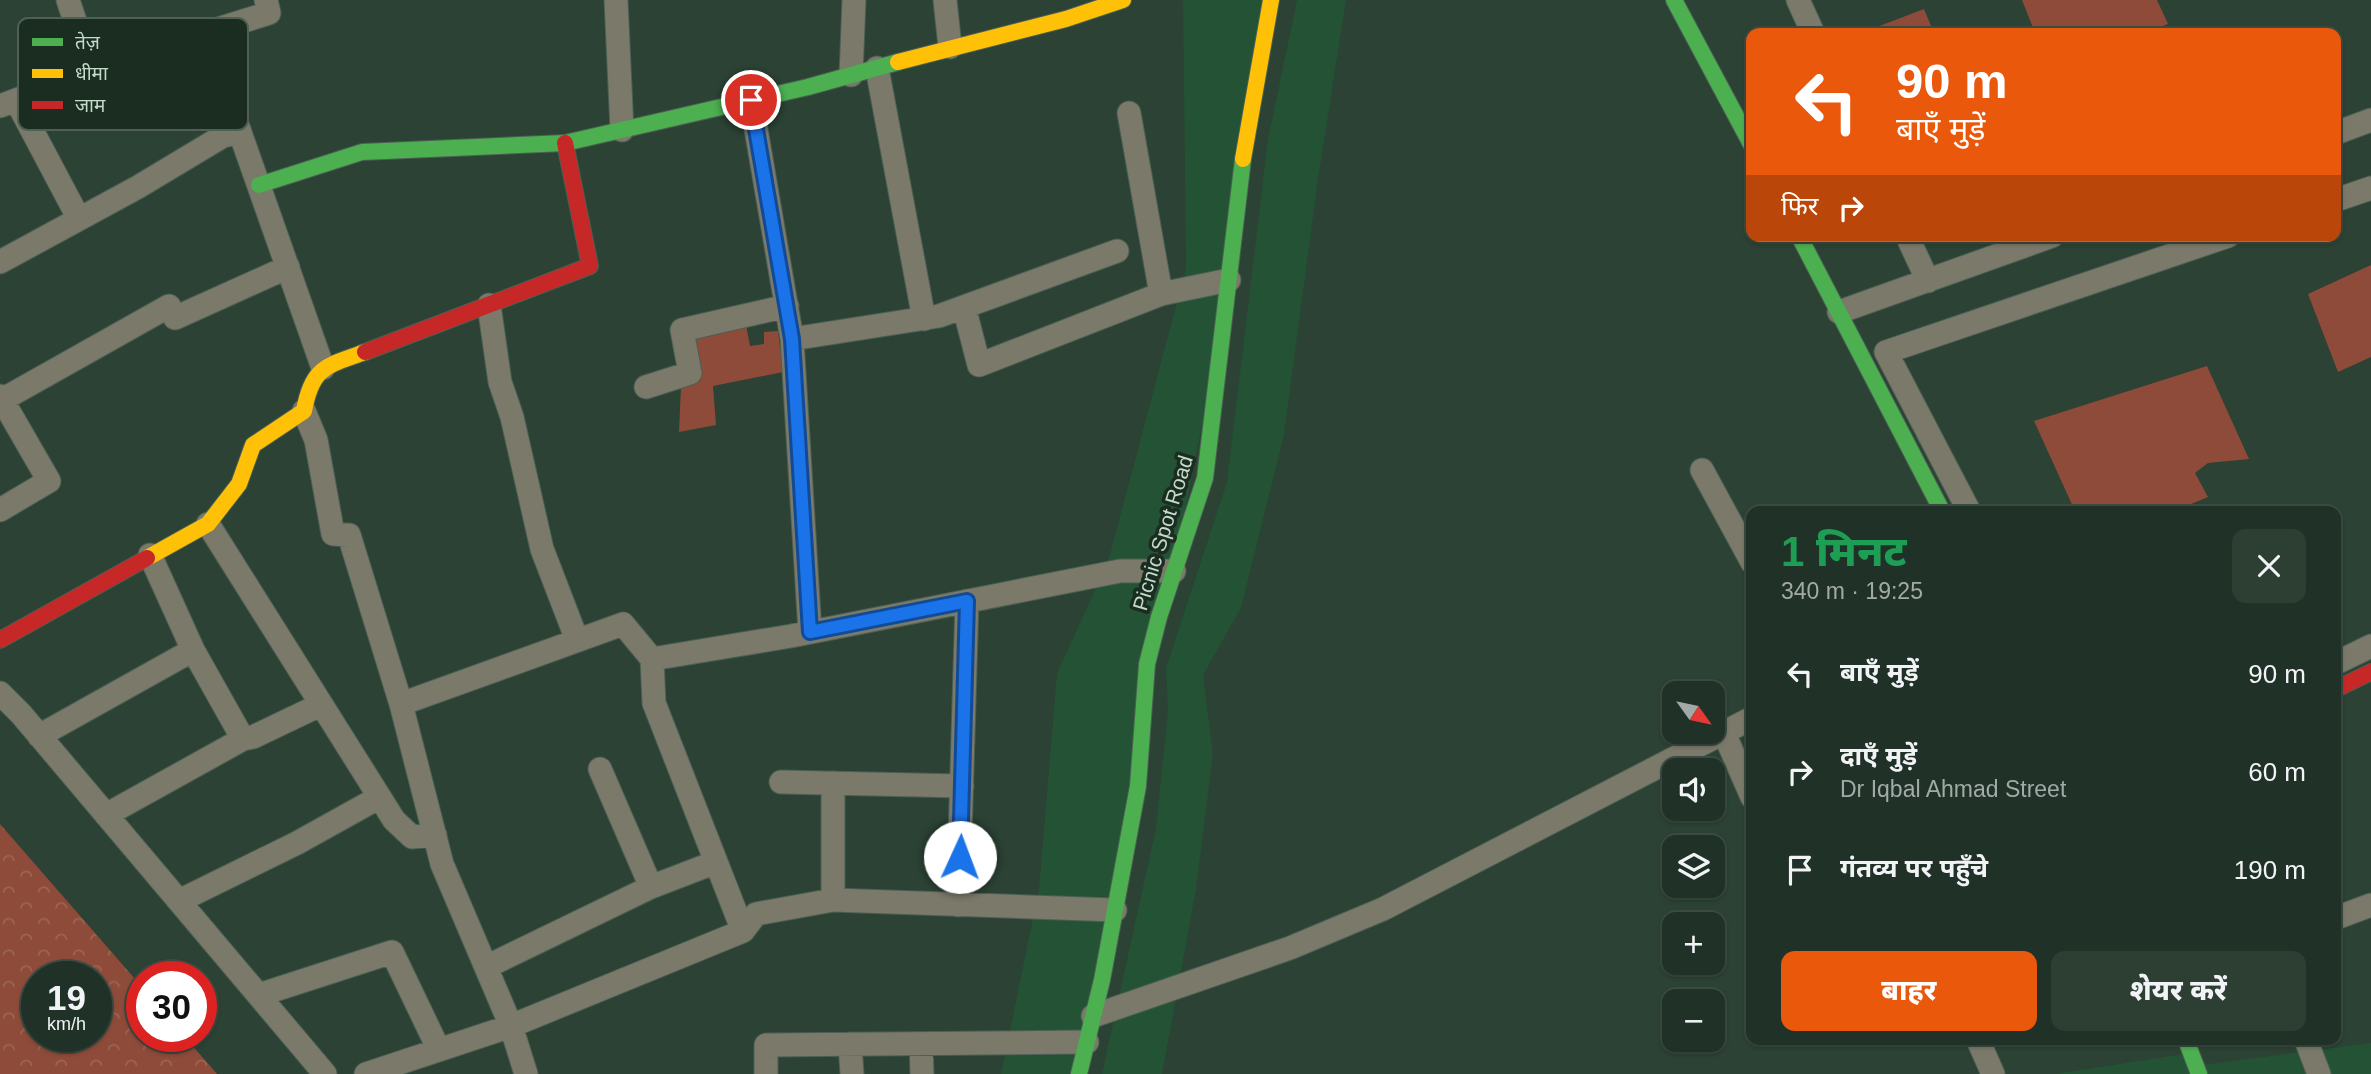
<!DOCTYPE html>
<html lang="hi">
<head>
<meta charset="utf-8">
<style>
	body { margin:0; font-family:Helvetica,"Noto Sans Devanagari",sans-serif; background:#2d3e33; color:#f1f3f6; height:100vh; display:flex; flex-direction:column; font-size:26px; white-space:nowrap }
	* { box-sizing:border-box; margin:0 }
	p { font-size:23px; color:#a2aaa7 }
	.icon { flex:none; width:38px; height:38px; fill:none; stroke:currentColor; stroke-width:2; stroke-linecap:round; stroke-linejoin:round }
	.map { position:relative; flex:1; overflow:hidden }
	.drawer { position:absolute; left:1746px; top:506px; width:595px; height:539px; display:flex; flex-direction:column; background:#203227; border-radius:14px; box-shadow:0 2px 5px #0004,0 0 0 2px #3d4d44 }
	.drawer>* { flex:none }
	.hud { position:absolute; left:1746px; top:28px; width:595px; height:214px; border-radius:14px; box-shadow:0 2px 5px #0004,0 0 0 2px #3d4d44; background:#ea580c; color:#fff; overflow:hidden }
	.needle { width:46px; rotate:123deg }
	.buttons { position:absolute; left:1662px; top:681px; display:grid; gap:14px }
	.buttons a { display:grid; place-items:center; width:63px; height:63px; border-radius:14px; background:#203227; box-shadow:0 2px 5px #0004,0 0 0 2px #3d4d44; font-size:35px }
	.speed { position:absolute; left:21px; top:961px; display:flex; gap:14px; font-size:35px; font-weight:700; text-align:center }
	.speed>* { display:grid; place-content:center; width:91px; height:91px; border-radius:50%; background:#203227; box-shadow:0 2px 5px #0004,0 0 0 2px #3d4d44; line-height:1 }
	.speed small { font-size:18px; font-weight:400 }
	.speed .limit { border:10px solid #d22; background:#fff; color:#111 }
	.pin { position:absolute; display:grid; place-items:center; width:60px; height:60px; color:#fff; margin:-30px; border:4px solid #fff; border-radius:50%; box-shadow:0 2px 7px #0007 }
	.me { position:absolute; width:77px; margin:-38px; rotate:2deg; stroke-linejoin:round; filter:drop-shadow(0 0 5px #0008) }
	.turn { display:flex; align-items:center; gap:24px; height:147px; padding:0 35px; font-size:32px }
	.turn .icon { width:91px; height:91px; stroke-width:2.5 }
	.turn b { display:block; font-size:49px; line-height:60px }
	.then { display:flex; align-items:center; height:66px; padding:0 35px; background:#0003; gap:14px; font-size:26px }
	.round { display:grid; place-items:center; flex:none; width:74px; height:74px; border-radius:14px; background:#2d3e33 }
	.head { display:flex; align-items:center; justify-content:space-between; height:119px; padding:0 35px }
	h1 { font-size:42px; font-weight:800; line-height:52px; color:#1e9e55 }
	.action { display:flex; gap:14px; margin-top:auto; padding:14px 35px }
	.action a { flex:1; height:80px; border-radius:14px; background:#ea580c; color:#fff; font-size:28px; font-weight:800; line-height:80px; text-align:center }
	.action a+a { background:#2d3e33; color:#f1f3f6 }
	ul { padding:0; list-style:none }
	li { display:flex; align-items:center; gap:21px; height:98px; padding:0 35px }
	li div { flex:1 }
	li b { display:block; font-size:26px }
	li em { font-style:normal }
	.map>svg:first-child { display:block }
	.built { fill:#235235 }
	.forest { fill:url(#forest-crowns); fill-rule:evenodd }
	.green { fill:#8e4b39 }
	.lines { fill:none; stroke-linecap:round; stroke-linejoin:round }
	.street-casing { stroke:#4b5f53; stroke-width:25 }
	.fast-casing { stroke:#4b5f53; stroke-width:18 }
	.slow-casing { stroke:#4b5f53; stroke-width:18 }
	.jam-casing { stroke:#4b5f53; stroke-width:18 }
	.street { stroke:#7a796a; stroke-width:23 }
	.fast { stroke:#4caf50; stroke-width:16 }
	.slow { stroke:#ffc107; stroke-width:16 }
	.jam { stroke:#c62828; stroke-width:16 }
	.route-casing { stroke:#114b97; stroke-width:18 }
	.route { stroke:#1a73e8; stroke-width:12 }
	.labels { text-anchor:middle; stroke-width:7; stroke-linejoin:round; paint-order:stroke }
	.street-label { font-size:21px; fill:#c4dbca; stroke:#1b2d21 }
	.key { fill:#1b2d21; stroke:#4e6154; stroke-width:2 }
	.key-label { font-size:19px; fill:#c4dbca }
</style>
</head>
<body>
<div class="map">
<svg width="2371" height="1074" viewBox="0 0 2371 1074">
	<defs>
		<pattern id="forest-crowns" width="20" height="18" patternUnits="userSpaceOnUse" patternTransform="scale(1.75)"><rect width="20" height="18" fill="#8e4b39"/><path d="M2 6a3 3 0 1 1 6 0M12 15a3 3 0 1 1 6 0" fill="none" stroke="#9c6454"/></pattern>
	</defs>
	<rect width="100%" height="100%" fill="#2b4234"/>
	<!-- built -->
	<path class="built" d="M1183,0H1266L1220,333L1075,1074H1001L1039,889L1057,673L1108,562L1186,268Z
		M1297,0H1346L1317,186L1284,435L1241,608L1203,675L1213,754L1196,889L1162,1074H1102L1156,828L1168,711L1166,668L1227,482L1268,139Z
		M2371,1043V1074H2055L2184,1054L2208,1064Z"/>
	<!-- forest -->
	<path class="forest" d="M0,824L142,987V1036H184L217,1074H0ZM37,976H96V1036H37Z"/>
	<!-- green -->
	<path class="green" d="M2022,0H2157L2168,24L2144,33H2035Z
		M1924,9L1934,33H1861Z
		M2371,265V357L2338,372L2308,294Z
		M746,325L750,346L764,344V332L778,331L783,372L713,386L716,425L679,432L681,386L701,380L691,339Z
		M2207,366L2249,459L2208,463L2195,473L2208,497L2174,511H2075L2034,421Z"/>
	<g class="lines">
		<defs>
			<path id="street" d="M68,0L92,72
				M616,0L622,130
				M945,0L950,47
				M1798,0L1813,33
				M205,33L323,368
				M877,68L924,319
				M851,75L854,0
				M16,100L79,219
				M751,100L792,339L810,632
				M0,106L151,50L269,13L266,0
				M2336,133L2371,120
				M2336,200L2371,188
				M1907,236L1928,281
				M0,262L138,187L223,136L240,132
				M1161,294L1229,280
				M489,305L500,382L512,417L542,549L577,640
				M964,307L979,365L1161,294L1129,113
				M1839,312L2052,236
				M792,339L939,316L1117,251
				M646,387L690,373L682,330L787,306
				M0,396L49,481L0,510
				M0,401L169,306L175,318L288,267
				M304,411L316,440L333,534L349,535L401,704L442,864L511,1026L526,1074
				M1702,470L1752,562
				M1969,511L1886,352L2228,236
				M208,524L394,820L412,837L435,835
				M150,555L193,650L243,739L253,737L320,705
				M652,659L791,636L1120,571H1174
				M2336,663L2371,646
				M0,693L21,714L325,1074
				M401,704L623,624L652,659L654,703L743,931
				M1724,733L1752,797
				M39,736L193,650
				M781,782L962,786
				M833,783V900
				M106,815L243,739
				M651,887L716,862
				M179,901L297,843L378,798
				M958,905L967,601
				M2336,918L2371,905
				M486,967L651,887L600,769
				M259,995L392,952L439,1050
				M1093,1016L1290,948L1383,909L1752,718
				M1978,1040L1993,1074
				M2306,1040L2319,1074
				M850,1044L852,1074
				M921,1044L922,1074
				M366,1074L511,1026L743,931L756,914L833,900L1115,910
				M766,1074V1045L1087,1042"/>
			<path id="fast" d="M1674,0L1752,146
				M259,185L362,152L565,143L808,87L898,62
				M1799,236L1942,511
				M2186,1040L2199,1074
				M1079,1074L1102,980L1138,786L1147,664L1159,617L1205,478L1243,159"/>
			<path id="slow" d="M898,62L1066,19L1123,0
				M1243,159L1271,0
				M147,558L208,524L239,484L253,445L304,411C312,366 327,366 365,352"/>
			<path id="jam" d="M365,352L590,266L565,143
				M0,640L147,558
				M2336,689L2371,672"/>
		</defs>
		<!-- street casing -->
		<use href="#street" class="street-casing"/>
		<!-- fast casing -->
		<use href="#fast" class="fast-casing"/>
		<!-- slow casing -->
		<use href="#slow" class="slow-casing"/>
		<!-- jam casing -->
		<use href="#jam" class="jam-casing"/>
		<!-- street -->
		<use href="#street" class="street"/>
		<!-- fast -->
		<use href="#fast" class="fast"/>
		<!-- slow -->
		<use href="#slow" class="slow"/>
		<!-- jam -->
		<use href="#jam" class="jam"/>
	</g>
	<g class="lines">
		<defs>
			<path id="route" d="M751,100L792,339L810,632L967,601L960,857"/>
		</defs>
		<!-- route casing -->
		<use href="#route" class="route-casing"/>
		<!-- route -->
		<use href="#route" class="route"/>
	</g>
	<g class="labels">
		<!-- street labels -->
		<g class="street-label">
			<text transform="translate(1163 533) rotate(-73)" y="7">Picnic Spot Road</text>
		</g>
	</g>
	<!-- legend -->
	<rect x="18" y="18" width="230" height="112" rx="10" class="key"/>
	<rect x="32" y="38" width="31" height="8" fill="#4caf50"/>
	<rect x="32" y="69" width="31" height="9" fill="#ffc107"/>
	<rect x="32" y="101" width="31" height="8" fill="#c62828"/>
	<g class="key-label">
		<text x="75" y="49">तेज़</text>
		<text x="75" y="80">धीमा</text>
		<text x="75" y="112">जाम</text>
	</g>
</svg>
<div class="buttons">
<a><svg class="needle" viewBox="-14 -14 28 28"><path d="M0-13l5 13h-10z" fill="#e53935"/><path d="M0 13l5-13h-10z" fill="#a2aaa7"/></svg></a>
<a><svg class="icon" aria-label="sound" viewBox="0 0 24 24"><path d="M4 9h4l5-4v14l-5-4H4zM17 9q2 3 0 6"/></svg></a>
<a><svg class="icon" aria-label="layers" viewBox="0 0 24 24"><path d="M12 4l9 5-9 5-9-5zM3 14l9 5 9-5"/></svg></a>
<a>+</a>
<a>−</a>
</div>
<div class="speed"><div>19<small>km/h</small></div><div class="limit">30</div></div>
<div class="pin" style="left:751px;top:100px;background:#d93025"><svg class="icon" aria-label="arrive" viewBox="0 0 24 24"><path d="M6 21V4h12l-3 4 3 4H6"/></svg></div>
<svg class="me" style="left:960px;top:857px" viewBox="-20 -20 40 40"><circle r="19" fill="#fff"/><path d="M0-13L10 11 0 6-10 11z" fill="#1a73e8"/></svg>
<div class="hud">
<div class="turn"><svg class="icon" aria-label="left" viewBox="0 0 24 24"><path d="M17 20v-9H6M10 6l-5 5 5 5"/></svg><div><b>90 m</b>बाएँ मुड़ें</div></div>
<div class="then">फिर<svg class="icon" aria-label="right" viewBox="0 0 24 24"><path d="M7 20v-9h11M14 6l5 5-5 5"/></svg></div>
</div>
<section class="drawer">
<div class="head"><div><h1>1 मिनट</h1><p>340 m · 19:25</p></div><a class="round"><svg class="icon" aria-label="close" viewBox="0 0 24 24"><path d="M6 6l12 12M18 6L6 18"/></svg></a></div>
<ul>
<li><svg class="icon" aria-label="left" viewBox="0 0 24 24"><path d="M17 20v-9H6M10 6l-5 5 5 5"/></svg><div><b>बाएँ मुड़ें</b></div><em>90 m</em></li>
<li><svg class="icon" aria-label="right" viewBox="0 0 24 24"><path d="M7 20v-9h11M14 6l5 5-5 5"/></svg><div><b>दाएँ मुड़ें</b><p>Dr Iqbal Ahmad Street</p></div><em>60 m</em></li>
<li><svg class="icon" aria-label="arrive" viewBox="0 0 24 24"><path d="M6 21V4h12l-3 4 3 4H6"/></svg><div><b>गंतव्य पर पहुँचे</b></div><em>190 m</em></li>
</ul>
<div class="action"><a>बाहर</a><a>शेयर करें</a></div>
</section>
</div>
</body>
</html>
